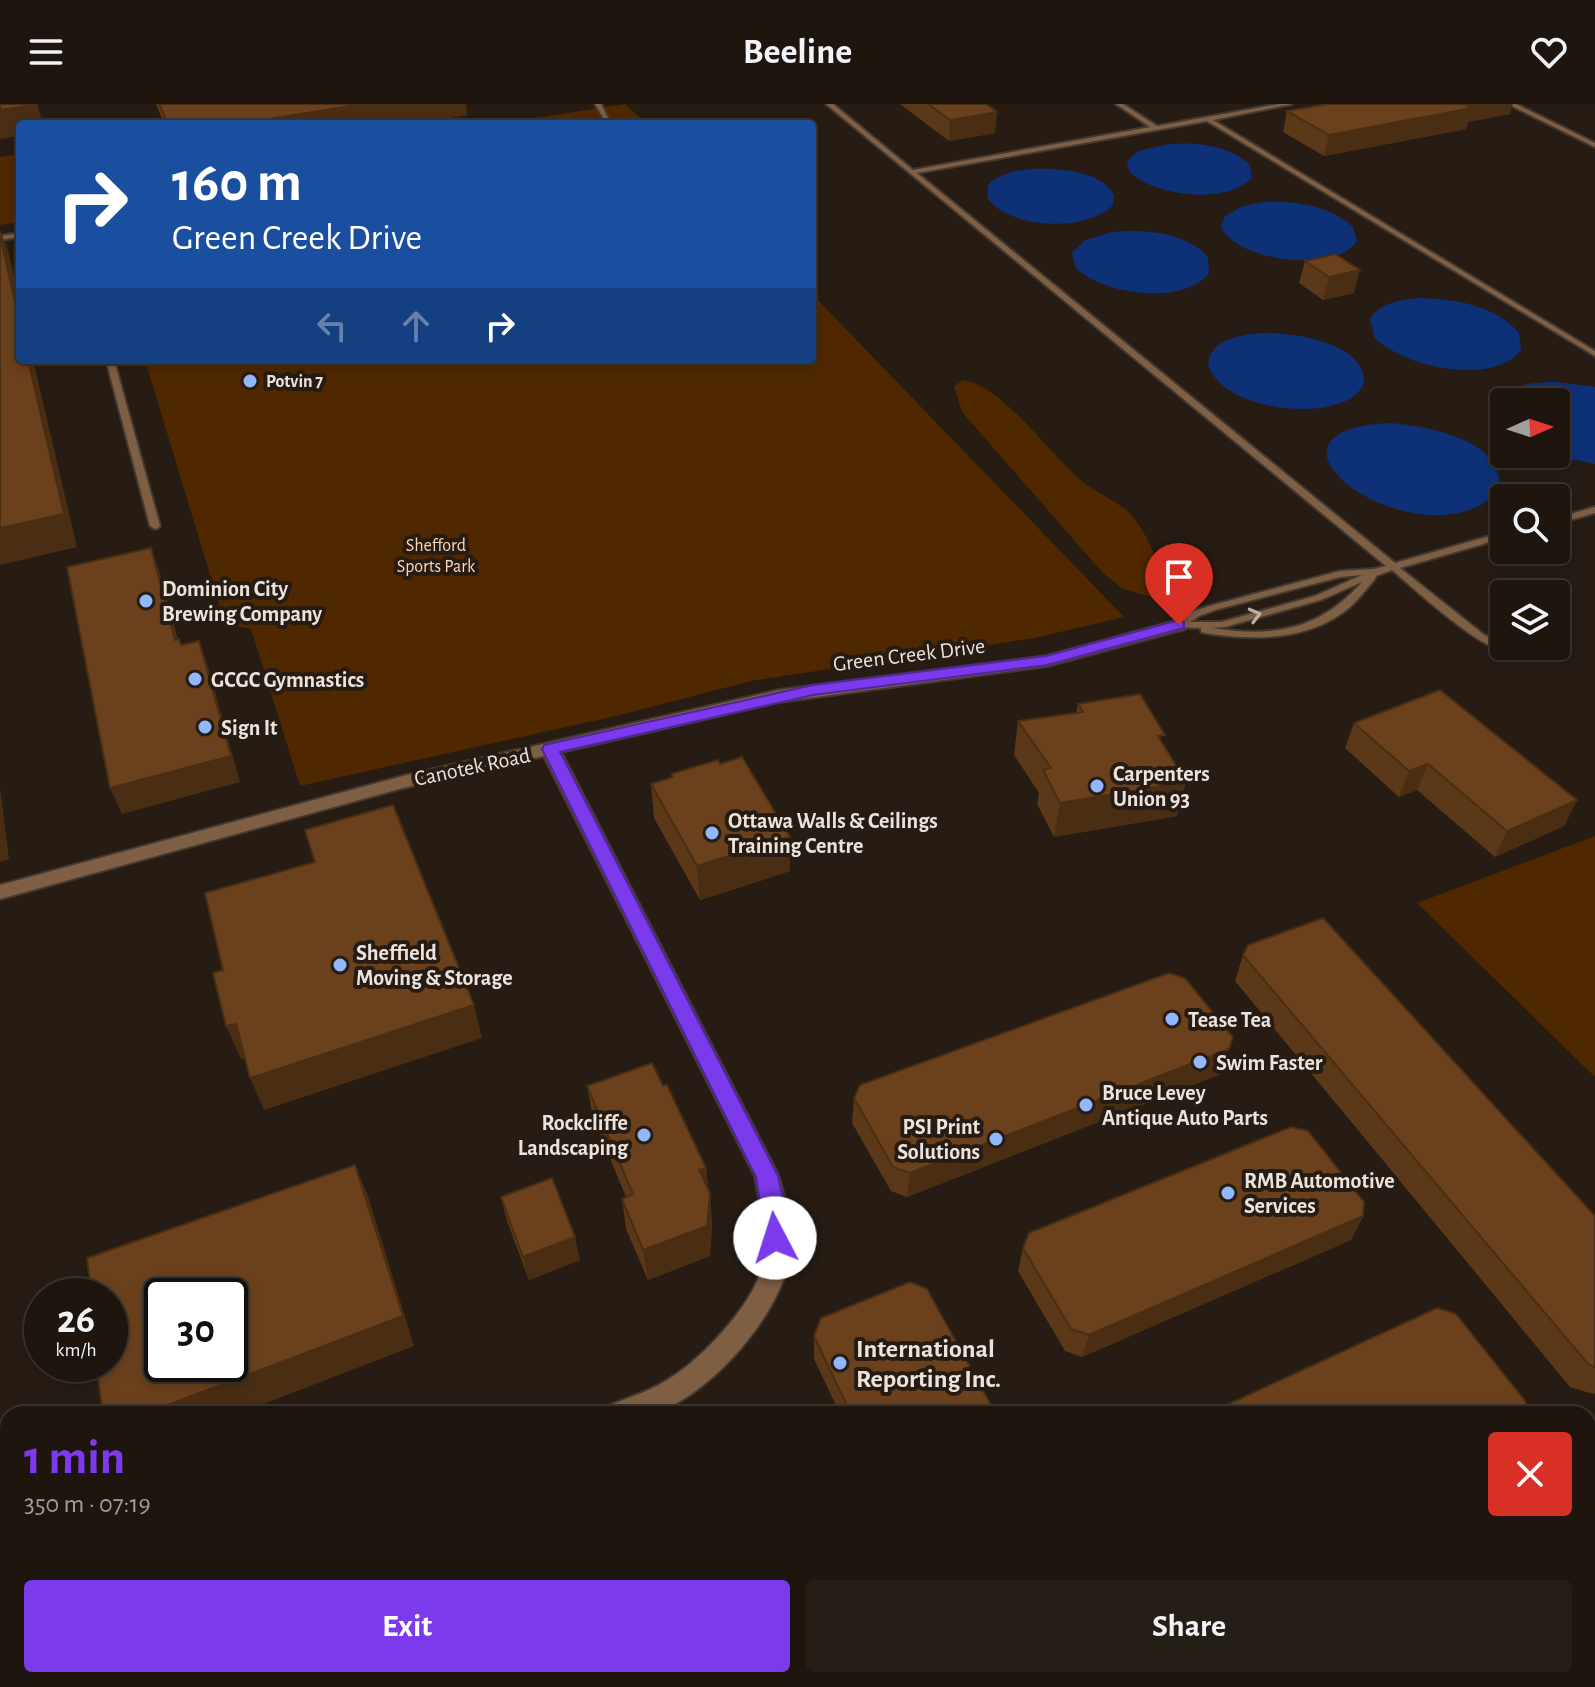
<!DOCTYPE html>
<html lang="en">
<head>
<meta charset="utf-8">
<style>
	body { margin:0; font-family:"Alegreya Sans",sans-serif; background:#251e17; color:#f1f3f6; height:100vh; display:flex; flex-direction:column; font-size:30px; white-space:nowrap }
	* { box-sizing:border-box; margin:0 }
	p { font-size:26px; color:#a09f9e }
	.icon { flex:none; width:44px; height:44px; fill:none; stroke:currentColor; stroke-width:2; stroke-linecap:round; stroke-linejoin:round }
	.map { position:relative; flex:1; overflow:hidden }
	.panel { position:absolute; left:0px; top:1302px; width:1596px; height:282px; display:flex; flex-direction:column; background:#1d150e; border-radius:24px 24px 0 0; box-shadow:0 4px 12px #0003,0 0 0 2px #3b342e }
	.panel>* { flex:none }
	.hud { position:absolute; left:16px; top:16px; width:800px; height:244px; border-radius:8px; box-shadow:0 4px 12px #0003,0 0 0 2px #3b342e; background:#1a4fa0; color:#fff; overflow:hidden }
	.needle { width:52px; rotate:87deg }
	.fabs { position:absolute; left:1490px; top:284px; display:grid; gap:16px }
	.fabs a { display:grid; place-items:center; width:80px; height:80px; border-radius:8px; background:#1d150e; box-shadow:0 4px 12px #0003,0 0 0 2px #3b342e; font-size:40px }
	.speed { position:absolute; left:24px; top:1174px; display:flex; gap:16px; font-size:40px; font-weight:700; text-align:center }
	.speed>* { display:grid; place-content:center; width:104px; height:104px; border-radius:50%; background:#1d150e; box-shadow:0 4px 12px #0003,0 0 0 2px #3b342e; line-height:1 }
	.speed small { font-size:20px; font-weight:400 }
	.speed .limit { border:4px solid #111; border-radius:12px; background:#fff; color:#111 }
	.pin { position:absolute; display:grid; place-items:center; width:68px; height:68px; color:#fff; margin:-82px -34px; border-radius:50% 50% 50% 0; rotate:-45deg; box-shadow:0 0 8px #0007 }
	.pin .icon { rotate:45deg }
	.me { position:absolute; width:88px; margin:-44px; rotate:355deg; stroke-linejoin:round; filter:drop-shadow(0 0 6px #0008) }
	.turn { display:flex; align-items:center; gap:28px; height:168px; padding:0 24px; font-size:36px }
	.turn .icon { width:104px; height:104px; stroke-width:2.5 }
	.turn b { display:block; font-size:56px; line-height:68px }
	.lanes { display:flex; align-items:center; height:76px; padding:0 24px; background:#0003; justify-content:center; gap:40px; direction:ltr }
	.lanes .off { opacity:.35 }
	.round { display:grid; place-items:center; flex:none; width:84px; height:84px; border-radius:8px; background:#251e17 }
	.summary { display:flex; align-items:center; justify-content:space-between; height:136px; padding:0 24px }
	h1 { font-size:48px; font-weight:700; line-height:60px; color:#7c3aed }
	.cta { display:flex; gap:16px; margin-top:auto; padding:16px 24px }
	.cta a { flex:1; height:92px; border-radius:8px; background:#7c3aed; color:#fff; font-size:32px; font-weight:700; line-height:92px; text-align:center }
	.cta a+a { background:#251e17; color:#f1f3f6 }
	header { display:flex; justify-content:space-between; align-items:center; height:104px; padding:0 24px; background:#1d150e; font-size:36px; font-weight:700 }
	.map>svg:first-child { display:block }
	.green { fill:#4f2800 }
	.water { fill:#0d3077 }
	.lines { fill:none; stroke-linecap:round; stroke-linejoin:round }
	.lane-casing { stroke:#43382f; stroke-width:4 }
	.street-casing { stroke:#43382f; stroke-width:4 }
	.lane { fill:#7f5f44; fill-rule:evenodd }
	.street { fill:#7f5f44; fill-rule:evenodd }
	.wall { fill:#5b3818 }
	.shaded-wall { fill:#4a2e14 }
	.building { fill:#6a411c; stroke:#4a2e14; stroke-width:2; fill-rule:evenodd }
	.oneway { stroke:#c0aea0 }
	.route { fill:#7c3aed; stroke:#51269a; stroke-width:2 }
	.poi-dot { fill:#92b7fd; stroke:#271c13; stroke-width:3 }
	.labels { text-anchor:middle; stroke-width:8; stroke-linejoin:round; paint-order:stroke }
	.far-poi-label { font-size:18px; font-weight:bold; fill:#ece3dd; stroke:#271c13; text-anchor:start }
	.far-park-label { font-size:18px; fill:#ffd6b5; stroke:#271c13 }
	.poi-label { font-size:22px; font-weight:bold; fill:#ece3dd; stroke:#271c13; text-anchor:start }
	.street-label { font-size:22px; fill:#ece3dd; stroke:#271c13 }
	.near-poi-label { font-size:26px; font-weight:bold; fill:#ece3dd; stroke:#271c13; text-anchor:start }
</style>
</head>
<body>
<header><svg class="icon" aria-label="menu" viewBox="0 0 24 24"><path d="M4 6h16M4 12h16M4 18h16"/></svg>Beeline<svg class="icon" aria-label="heart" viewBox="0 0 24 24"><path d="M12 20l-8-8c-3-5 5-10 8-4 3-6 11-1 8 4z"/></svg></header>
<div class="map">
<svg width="1595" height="1583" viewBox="0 0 1595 1583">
	<rect width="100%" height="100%" fill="#271c13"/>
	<!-- green -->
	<path class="green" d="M625,0L647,20H498Z
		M20,50V118L0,121V53Z
		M812,190L1124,513L1034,534L751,577L616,612L300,682L251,525L225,520L145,256H812Z
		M963,276C1002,281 1051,352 1083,378C1099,391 1127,401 1137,418C1158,451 1157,455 1152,493L1123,485L1102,468L962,308L954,282Z
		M1595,732V973L1417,799Z
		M1595,1435V1583H1315L1328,1576H1588V1439Z"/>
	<!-- water -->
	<path class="water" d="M1169,40C1196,38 1229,41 1250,61L1252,73C1229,102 1152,92 1129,67L1127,57L1138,47Z
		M1055,65C1076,67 1103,71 1114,91L1113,101C1086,129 1010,125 987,94L988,81C1006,64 1032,64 1055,65Z
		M1264,98C1295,97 1329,101 1353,123L1357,137C1336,170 1235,158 1221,122L1225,112L1243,102Z
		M1112,128C1144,125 1186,128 1208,153L1209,169C1184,202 1104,191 1076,164L1072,149L1085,136Z
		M1420,194C1454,195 1496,201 1519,229L1521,246C1492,283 1402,263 1374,233L1370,215C1380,198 1401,196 1420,194Z
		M1265,229C1293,229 1353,237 1363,269C1366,278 1362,285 1355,291C1323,318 1220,305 1208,260C1211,234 1243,230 1265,229Z
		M1557,278L1595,283V360L1546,350H1556V298H1504V325L1496,312L1497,298C1510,279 1536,278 1557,278Z
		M1386,319C1417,320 1495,333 1499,374C1500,385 1493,393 1484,399C1401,449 1239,329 1386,319Z"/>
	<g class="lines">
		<defs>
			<path id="lane" d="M595,0H601L611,20H607Z
				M826,0H833L913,66L1150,23L1116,0H1123L1157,22L1279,0H1292L1213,16L1595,247V252L1207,17L917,69L1395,459L1504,428V434L1400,464L1483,530L1513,545V549C1484,550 1416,486 1392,466L1376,472L1375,475C1367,484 1359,495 1350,503C1310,537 1254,537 1205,529L1201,528V524L1175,523V519L1191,508L1209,502L1340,467L1374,465L1386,462ZM1362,471L1315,492L1221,518H1190L1199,512L1215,506L1340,473ZM1362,478C1320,526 1273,534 1212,524L1225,523L1321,496Z
				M1508,0H1516L1595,39V43Z
				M20,129V133L0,136V132Z
				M106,256H114L160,422L158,424L155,425L150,422Z
				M1595,403V409L1556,420V414Z"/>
			<path id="street" d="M1179,516L1187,521L1185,525L1047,562L779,598L561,648L775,1065C787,1089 793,1143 786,1168C770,1221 708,1291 655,1309C641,1313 621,1310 606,1310L610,1301C631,1293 653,1286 672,1273C704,1253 757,1196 763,1159C768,1131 760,1100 755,1072L544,652L403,684L0,795V781L403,672L779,586L1047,552Z
				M8,1549V1576H15L0,1582V1552Z"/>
		</defs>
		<!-- lane casing -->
		<use href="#lane" class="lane-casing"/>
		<!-- street casing -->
		<use href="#street" class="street-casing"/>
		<!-- lane -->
		<use href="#lane" class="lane"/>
		<!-- street -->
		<use href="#street" class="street"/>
	</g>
	<!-- wall -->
	<path class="wall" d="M156,0H466L467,11L411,20H164Z
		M900,0H986L995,29L949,37Z
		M1287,7L1510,10L1468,18L1466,25L1324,52L1283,28Z
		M1305,157L1354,189L1323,196L1299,179Z
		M1078,600L1163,639L1177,712L1054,733L1037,700L1039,689L1014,651L1018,617L1076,609Z
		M1354,619L1577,696L1564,722L1495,753L1417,686L1399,693L1345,644Z
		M671,670L790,767L700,796L654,714L651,680L672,674Z
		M1243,851L1595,1112V1289L1593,1290L1570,1283L1235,877Z
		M1221,970L907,1093L891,1087L852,1019L854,994Z
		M587,982H663L706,1064L712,1120L710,1152L648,1176L626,1125L622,1095L626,1093L593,1013Z
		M501,1093L580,1156L529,1176L507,1117Z
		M1363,1112L1351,1136L1082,1253L1065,1247L1018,1167L1023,1144Z
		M814,1232L996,1310H840L814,1255Z
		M967,1576H1030L1016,1583H970Z"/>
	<!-- shaded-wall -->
	<path class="shaded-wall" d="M37,0L43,20H20V32L0,35V6Z
		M362,0H466L467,11L411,20H238Z
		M1464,0H1513L1510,10L1468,18L1466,25L1324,52L1329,31Z
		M997,8L995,29L949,37L950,16Z
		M0,126L8,146L20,199V219L0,132Z
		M1360,166L1354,189L1323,196L1329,173Z
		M28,256H33L77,443L0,461V424Z
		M151,444L160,469L185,561L175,536Z
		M199,537L208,563L240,678L122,710L110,684Z
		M1428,660L1417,686L1399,693L1409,667Z
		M1186,678L1177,712L1054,733L1060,699Z
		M0,683L9,755L0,758Z
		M1577,696L1564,722L1495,753L1507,727Z
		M790,733V767L700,796L697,762Z
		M474,901L482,934L264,1006L250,974Z
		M236,920L251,953L241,955L226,922Z
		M1229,945L1221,970L907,1093L910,1069Z
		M355,1061L368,1092L414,1242L238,1310H144Z
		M706,1064L709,1094L699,1066Z
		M710,1089L712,1120L710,1152L648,1176L643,1146Z
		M1363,1112L1351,1136L1082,1253L1089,1231Z
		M575,1133L580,1156L529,1176L523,1153Z
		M433,1576H454L452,1583H426Z
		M1002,1576H1030L1016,1583H988Z"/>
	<!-- building -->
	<path class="building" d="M0,0H36V1L0,6Z
		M159,0H362L238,20H168Z
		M928,0H986L997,8L950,16Z
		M1327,0H1464L1472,4L1329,31L1287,7Z
		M0,132L20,219V256H28L64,410L0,424Z
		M1335,150L1360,166L1329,173L1305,157Z
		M151,444L175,536L179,535L181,541L199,537L231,652L110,684L67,463Z
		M1440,586L1577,696L1507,727L1428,660L1409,667L1354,619Z
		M1140,590L1165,631L1158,632L1186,678L1060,699L1043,666L1051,664L1018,617L1083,608L1078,600Z
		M742,653L790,733L697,762L651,680L673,673L671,670L718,656L720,660Z
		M393,701L474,901L250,974L236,920L226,922L213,869L223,866L205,789L315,758L305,726Z
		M1323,814L1595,1112V1263L1589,1261L1243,851L1248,841Z
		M1169,869L1185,874L1233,933L1229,945L910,1069L893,1063L854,994L860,981Z
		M652,959L663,982L667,981L706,1064L699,1066L710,1089L707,1122L643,1146L622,1095L633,1090L587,982Z
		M1291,1023L1308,1027L1364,1098L1363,1112L1089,1231L1071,1225L1023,1144L1029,1129Z
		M355,1061L403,1212L144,1310H103L96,1260H110V1192H92L87,1154ZM162,1192H230V1260H162Z
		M552,1074L575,1133L523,1153L501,1093Z
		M910,1178L927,1185L996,1310H851L814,1232L821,1214Z
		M1437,1204L1456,1210L1526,1298V1310H1207Z
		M321,1576H433L426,1583H323Z
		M980,1576H1002L988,1583H983Z"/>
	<!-- one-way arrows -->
	<defs><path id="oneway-chevron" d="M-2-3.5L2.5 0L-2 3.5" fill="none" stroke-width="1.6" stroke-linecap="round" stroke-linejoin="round" transform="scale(2)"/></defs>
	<use class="oneway" href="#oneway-chevron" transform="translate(1255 511) rotate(-15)"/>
	<!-- route -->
	<path class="route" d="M1179,516L1184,518V524L1047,561L813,591L560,648L778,1072C782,1093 792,1121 783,1141L775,1144L767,1141L756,1073L542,645L544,641L813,581L1046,552Z"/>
	<!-- markers -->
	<g class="poi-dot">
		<circle cx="250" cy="277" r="8"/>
		<circle cx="146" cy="497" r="8"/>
		<circle cx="195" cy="575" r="8"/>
		<circle cx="205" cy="623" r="8"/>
		<circle cx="1097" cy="682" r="8"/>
		<circle cx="712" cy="729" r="8"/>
		<circle cx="340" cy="861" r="8"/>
		<circle cx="1172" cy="915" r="8"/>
		<circle cx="1200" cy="958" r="8"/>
		<circle cx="1086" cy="1001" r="8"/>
		<circle cx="644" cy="1031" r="8"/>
		<circle cx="996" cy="1035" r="8"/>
		<circle cx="1228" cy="1089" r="8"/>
		<circle cx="840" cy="1259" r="8"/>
	</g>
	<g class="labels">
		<!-- far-poi labels -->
		<g class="far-poi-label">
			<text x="266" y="283">Potvin 7</text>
		</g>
		<!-- far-park labels -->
		<g class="far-park-label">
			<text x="436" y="447">Shefford<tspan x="436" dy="21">Sports Park</tspan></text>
		</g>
		<!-- poi labels -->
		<g class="poi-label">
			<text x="162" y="492">Dominion City<tspan x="162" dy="25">Brewing Company</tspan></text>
			<text x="211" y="583">GCGC Gymnastics</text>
			<text x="221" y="631">Sign It</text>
			<text x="1113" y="677">Carpenters<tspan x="1113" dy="25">Union 93</tspan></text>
			<text x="728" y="724">Ottawa Walls &amp; Ceilings<tspan x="728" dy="25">Training Centre</tspan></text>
			<text x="356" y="856">Sheffield<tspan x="356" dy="25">Moving &amp; Storage</tspan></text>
			<text x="1188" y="923">Tease Tea</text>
			<text x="1216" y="966">Swim Faster</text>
			<text x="1102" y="996">Bruce Levey<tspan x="1102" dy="25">Antique Auto Parts</tspan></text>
			<text x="628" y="1026" text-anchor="end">Rockcliffe<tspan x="628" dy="25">Landscaping</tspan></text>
			<text x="980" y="1030" text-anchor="end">PSI Print<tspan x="980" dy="25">Solutions</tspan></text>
			<text x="1244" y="1084">RMB Automotive<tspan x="1244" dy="25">Services</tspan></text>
		</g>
		<!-- street labels -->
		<g class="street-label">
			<text transform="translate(909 550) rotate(-7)" y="8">Green Creek Drive</text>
			<text transform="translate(472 662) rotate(-12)" y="8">Canotek Road</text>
		</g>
		<!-- near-poi labels -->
		<g class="near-poi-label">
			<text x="856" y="1253">International<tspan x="856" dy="30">Reporting Inc.</tspan></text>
		</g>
	</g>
</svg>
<div class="fabs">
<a><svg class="needle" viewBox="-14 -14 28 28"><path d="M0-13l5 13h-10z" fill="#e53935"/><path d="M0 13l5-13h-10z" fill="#a09f9e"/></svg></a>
<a><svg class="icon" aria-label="search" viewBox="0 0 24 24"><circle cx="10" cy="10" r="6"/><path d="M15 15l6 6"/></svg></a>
<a><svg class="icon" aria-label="layers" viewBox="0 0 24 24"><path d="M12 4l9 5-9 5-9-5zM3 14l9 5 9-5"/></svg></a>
</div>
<div class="speed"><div>26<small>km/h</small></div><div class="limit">30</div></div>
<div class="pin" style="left:1179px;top:521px;background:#d93025"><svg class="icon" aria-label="arrive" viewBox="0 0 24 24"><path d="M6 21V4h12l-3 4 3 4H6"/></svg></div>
<svg class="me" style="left:775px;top:1134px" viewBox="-20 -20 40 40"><circle r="19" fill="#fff"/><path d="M0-13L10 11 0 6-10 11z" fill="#7c3aed"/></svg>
<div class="hud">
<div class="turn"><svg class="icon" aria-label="right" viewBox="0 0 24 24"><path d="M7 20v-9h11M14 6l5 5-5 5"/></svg><div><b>160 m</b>Green Creek Drive</div></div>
<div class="lanes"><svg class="icon off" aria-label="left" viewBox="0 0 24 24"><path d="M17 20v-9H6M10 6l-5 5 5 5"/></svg><svg class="icon off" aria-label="ahead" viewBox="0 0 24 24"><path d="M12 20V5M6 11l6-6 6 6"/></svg><svg class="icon" aria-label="right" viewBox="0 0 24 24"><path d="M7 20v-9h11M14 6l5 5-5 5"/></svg></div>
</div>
<section class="panel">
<div class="summary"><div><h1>1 min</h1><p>350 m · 07:19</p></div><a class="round" style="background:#d93025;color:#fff"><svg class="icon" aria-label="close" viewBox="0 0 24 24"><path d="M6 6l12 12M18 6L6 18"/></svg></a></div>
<div class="cta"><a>Exit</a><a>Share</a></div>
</section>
</div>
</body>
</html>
